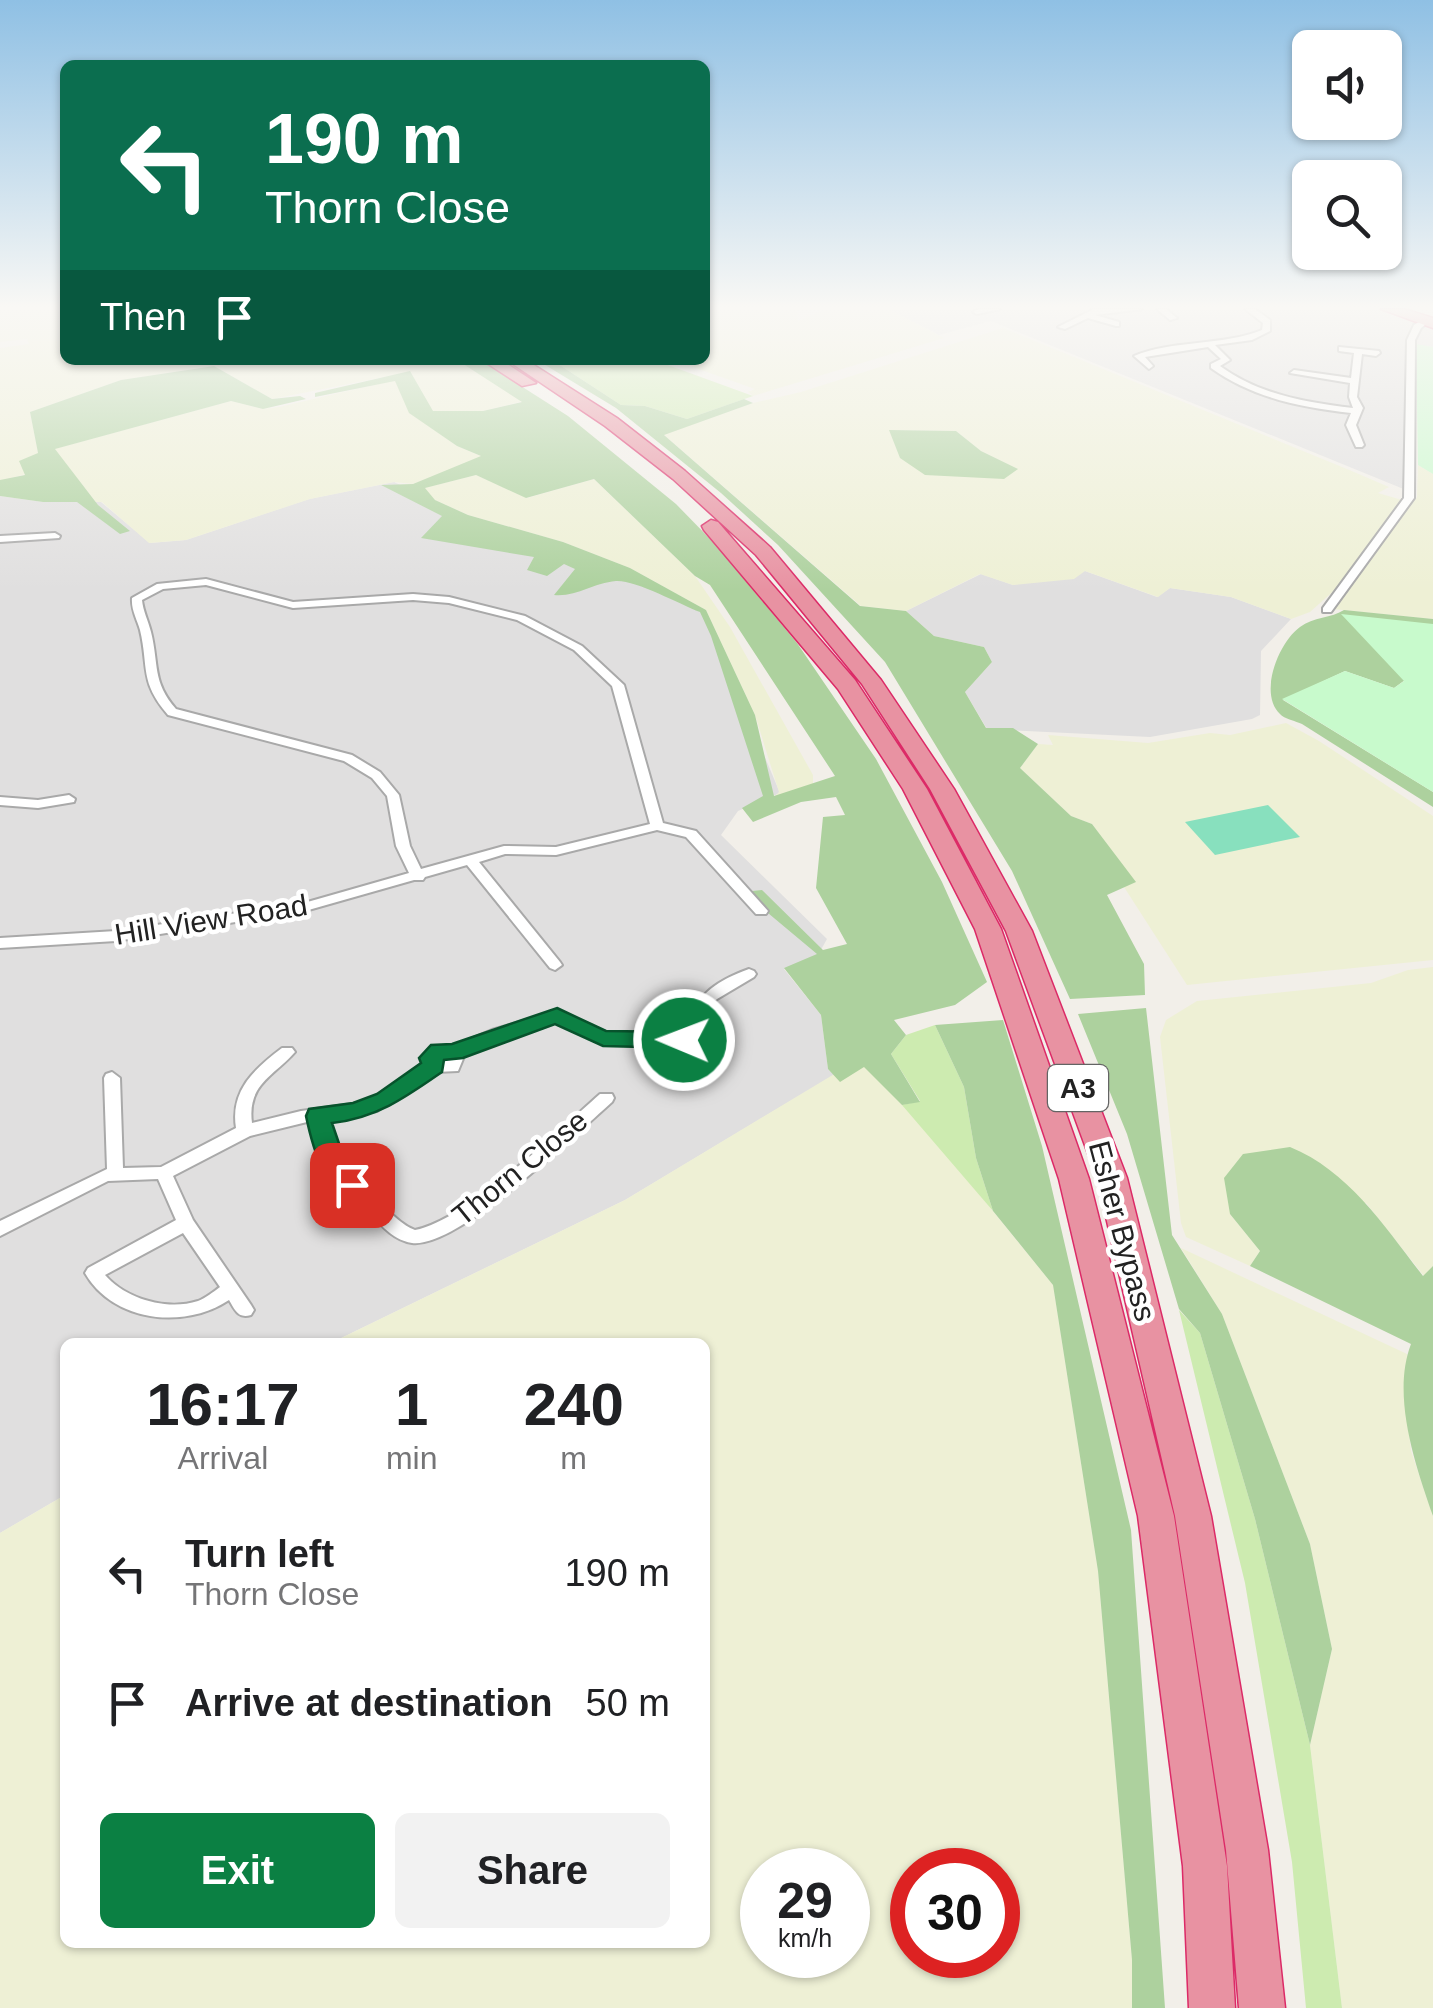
<!DOCTYPE html>
<html lang="en">
<head>
<meta charset="utf-8">
<style>
	body { margin:0; font-family:Helvetica,sans-serif; background:#f2f2f2; color:#202124; height:100vh; display:flex; flex-direction:column; font-size:38px; white-space:nowrap }
	* { box-sizing:border-box; margin:0 }
	p { font-size:32px; color:#757577 }
	.icon { flex:none; width:55px; height:55px; fill:none; stroke:currentColor; stroke-width:2; stroke-linecap:round; stroke-linejoin:round }
	.map { position:relative; flex:1; overflow:hidden }
	.sheet { position:absolute; left:60px; top:1338px; width:650px; height:610px; display:flex; flex-direction:column; background:#fff; border-radius:15px; box-shadow:0 2px 8px #0004 }
	.sheet>* { flex:none }
	.top-card { position:absolute; left:60px; top:60px; width:650px; height:305px; border-radius:15px; box-shadow:0 2px 8px #0004; background:#0b6e4f; color:#fff; overflow:hidden }
	.fabs { position:absolute; left:1292px; top:30px; display:grid; gap:20px }
	.fabs a { display:grid; place-items:center; width:110px; height:110px; border-radius:15px; background:#fff; box-shadow:0 2px 8px #0004; font-size:50px }
	.speed { position:absolute; left:740px; top:1848px; display:flex; gap:20px; font-size:50px; font-weight:700; text-align:center }
	.speed>* { display:grid; place-content:center; width:130px; height:130px; border-radius:50%; background:#fff; box-shadow:0 2px 8px #0004; line-height:1 }
	.speed small { font-size:25px; font-weight:400 }
	.speed .limit { border:15px solid #d22; background:#fff; color:#111 }
	.pin { position:absolute; display:grid; place-items:center; width:85px; height:85px; color:#fff; margin:-42px; border-radius:20px; box-shadow:0 5px 15px #0006 }
	.me { position:absolute; width:110px; margin:-55px; rotate:271deg; stroke-linejoin:round; filter:drop-shadow(0 0 8px #0008) }
	.turn { display:flex; align-items:center; gap:35px; height:210px; padding:0 40px; font-size:45px }
	.turn .icon { width:130px; height:130px; stroke-width:2.5 }
	.turn b { display:block; font-size:70px; line-height:85px }
	.then { display:flex; align-items:center; height:95px; padding:0 40px; background:#0003; gap:20px; font-size:38px }
	.eta { display:flex; justify-content:space-evenly; align-items:center; height:170px; text-align:center }
	.eta b { font-size:60px; font-weight:700; line-height:70px }
	.cta { display:flex; gap:20px; margin-top:auto; padding:20px 40px }
	.cta a { flex:1; height:115px; border-radius:15px; background:#0b8043; color:#fff; font-size:40px; font-weight:700; line-height:115px; text-align:center }
	.cta a+a { background:#f2f2f2; color:#202124 }
	ul { padding:0; list-style:none }
	li { display:flex; align-items:center; gap:30px; height:130px; padding:0 40px }
	li div { flex:1 }
	li b { display:block; font-size:38px }
	li em { font-style:normal }
	.map>svg:first-child { display:block }
	.residential { fill:#e0dfdf }
	.farmland { fill:#eef0d5; fill-rule:evenodd }
	.grass { fill:#cdebb0 }
	.forest { fill:#add19e; fill-rule:evenodd }
	.park { fill:#c8facc }
	.pitch { fill:#88e0be }
	.lines { fill:none; stroke-linecap:round; stroke-linejoin:round }
	.street-casing { stroke:#a9a9a9; stroke-width:4 }
	.highway-casing { stroke:#dc2a67; stroke-width:3 }
	.street { fill:#fff; fill-rule:evenodd }
	.highway { fill:#e892a2; fill-rule:evenodd }
	.route { fill:#0b8043; stroke:#07532c; stroke-width:2.5 }
	.labels { text-anchor:middle; stroke-width:9; stroke-linejoin:round; paint-order:stroke }
	.shield { fill:#fff; stroke:#646464; stroke-width:2.5 }
	.shield-label { font-size:28px; font-weight:bold; fill:#222 }
	.street-label { font-size:30px; fill:#222; stroke:#fff }
</style>
</head>
<body>
<div class="map">
<svg width="1433" height="2008" viewBox="0 0 1433 2008">
	<rect width="100%" height="100%" fill="#f2efe9"/>
	<!-- residential -->
	<path class="residential" d="M888,309H1388L1381,312L1433,328V347L1406,344V490L991,321L939,335Z
		M394,482L457,513L703,610L780,793L738,811L721,835L827,939L818,955L784,969L821,1015L828,1069L834,1075L625,1200L333,1342H65V1495L0,1533V496L43,502H101L150,543L186,540L309,499Z
		M1085,571L1157,597L1170,588L1231,597L1291,619L1261,651L1260,715L1252,719L1150,737L987,729L965,692L992,662L984,647L934,636L906,611L981,574L1013,585Z"/>
	<!-- farmland -->
	<path class="farmland" d="M0,309H65V360H457L524,401L483,411H432L410,372L272,399L214,366L121,380L30,412L38,453L26,474L4,480H0V348L29,344L27,339L0,342Z
		M705,309H797L798,321L826,309H888L944,338L753,396L748,392L755,389L673,360H705Z
		M1003,328L1347,469L1389,487L1378,493L1402,500L1337,588L1310,612L1291,619L1231,597L1170,588L1158,597L1085,571L1074,579L1013,585L980,574L906,611L861,606L663,434L753,403L801,392ZM890,430L956,431L981,451L1017,469Z
		M395,380L410,413L457,446L483,457L413,484L394,482L310,499L186,540L149,543L102,502H96L54,449L231,401L263,409L279,407Z
		M1418,465L1433,474V619L1333,609L1417,497Z
		M476,475L527,498L594,479L695,576L730,627L813,775V784L774,797L779,792L755,715L706,610L630,568L563,542L468,515L435,500L424,488Z
		M1286,723L1319,741L1433,816V960L1187,985L1124,887L1135,882L1092,824L1071,816L1020,768L1038,744L1053,745L1048,735L1148,743L1210,733L1230,735Z
		M1433,967V1266L1424,1276L1366,1203L1230,1214L1260,1251L1250,1266L1186,1237L1181,1223L1160,1037L1166,1020L1197,1001L1371,983L1408,970Z
		M866,1055L1053,1285L1098,1571L1132,1960V2008H0V1533L65,1495V1942H705V1342H333L625,1200ZM762,1870H848V1955H762ZM912,1870H998V1955H912Z
		M1181,1248L1407,1354L1406,1405L1411,1451L1433,1516V2008H1342L1310,1745L1332,1649L1310,1544L1222,1314Z"/>
	<!-- grass -->
	<path class="grass" d="M552,360H654L753,396L687,419L645,406L621,405Z
		M935,1025L964,1087L976,1158L993,1211L902,1105L920,1101L891,1054L906,1035Z
		M1179,1310L1200,1333L1255,1519L1310,1745L1342,2008H1306L1292,1862L1245,1583Z"/>
	<!-- forest -->
	<path class="forest" d="M457,360H480L568,416L676,504L714,543L797,643L876,759L942,882L987,982L955,1005L894,1020L906,1035L891,1054L920,1102L902,1105L864,1067L840,1082L828,1069L821,1015L784,968L817,954L743,892L762,890L823,950L847,944L816,888L823,817L845,815L836,797L801,802L753,822L742,808L763,796L711,636L700,612C679,604 636,580 616,581C593,583 577,597 554,595L575,569L564,564L547,576L527,570L534,557L421,538L442,516L381,485L413,484L481,456L457,446L409,413L395,381L315,397V393L410,371L433,411H483L522,402ZM476,475L526,498L594,479L695,576L710,585L835,776L774,796L755,715L706,610L630,568L563,542L468,515L435,500L425,488Z
		M537,360H552L621,405L645,406L687,419L744,399L753,403L664,435L860,606L906,611L934,636L984,647L992,662L965,692L986,728H1013L1038,744L1020,768L1071,816L1092,824L1136,882L1107,895L1144,964L1145,995L1070,999L1012,871L885,662L778,545L721,493L616,408Z
		M214,366L272,399L300,396L306,399L263,409L231,401L55,449L98,505L130,531L120,534L77,502H43L0,496V480L25,475L19,461L38,453L30,412L121,380Z
		M889,430L956,431L981,451L1018,469L1004,479L925,475L900,458Z
		M1344,610L1433,619V678L1399,674L1405,680L1394,688L1345,671L1283,700L1433,792V807L1302,724C1296,721 1284,719 1280,714C1258,693 1279,642 1300,627C1313,617 1332,618 1344,610Z
		M1146,1008L1172,1235L1222,1314L1310,1544L1332,1649L1310,1745L1255,1519L1200,1333L1179,1309L1127,1134L1078,1014Z
		M1003,1020L1042,1146L1131,1530L1165,2008H1132V1960L1098,1571L1053,1285L993,1211L976,1158L964,1087L935,1025Z
		M1290,1147C1349,1171 1385,1227 1423,1276L1433,1266V1516C1416,1467 1391,1396 1411,1344L1250,1266L1260,1251L1230,1214L1224,1178L1243,1154Z"/>
	<!-- park -->
	<path class="park" d="M1416,344L1433,347V474L1418,465Z
		M1341,614L1433,624V792L1282,699L1345,671L1394,688L1404,681Z"/>
	<!-- pitch -->
	<path class="pitch" d="M1268,805L1300,837L1215,855L1185,822Z"/>
	<g class="lines">
		<defs>
			<path id="street" d="M979,309H1000L977,314L973,312Z
				M1094,309H1142L1095,315L1119,322V326H1116L1088,318L1065,329L1058,327Z
				M1157,309H1166L1177,318L1170,320Z
				M1245,309H1255L1270,320V331L1252,340L1215,345L1230,360L1220,366C1260,395 1305,402 1353,408L1349,397L1350,383L1290,373L1294,370L1351,378L1354,353L1339,351V347L1379,351L1380,353L1376,356L1362,354L1357,397L1363,408L1356,425L1364,445L1362,447H1356L1346,425L1351,413C1300,407 1253,398 1211,368V364L1221,359L1208,347L1145,357L1153,366L1149,369L1134,356C1171,340 1223,346 1262,330L1263,323Z
				M1423,319L1430,321L1421,328L1415,340L1414,498L1331,612H1323V608L1404,498L1407,340L1414,325Z
				M55,533L60,536L59,538L0,542V536Z
				M206,579L293,602L413,594L449,597L525,616L582,646L624,685L663,823L696,831L768,911L766,914H756L686,837L657,830L556,855L505,854L479,862L560,962L562,965L555,970L550,968L467,865L425,877L423,880H414L305,911L116,941L0,948V938L116,931L304,903L409,873L396,846L387,796L372,778L344,761L168,715C139,681 149,668 140,630C137,619 131,610 132,598L157,584ZM206,585L293,608L413,600L449,603L517,620L574,650L612,686L650,824L556,847L504,846L421,869L410,846L399,795L380,772L352,755L176,709C152,682 159,664 151,632C148,620 143,611 142,600L163,589Z
				M69,795L75,799L74,802L38,808L0,805V797L38,800Z
				M749,969L754,971L756,974L754,977L717,999L704,1011L689,1044L603,1043L556,1022L502,1038L465,1054L458,1071L436,1072L377,1111L327,1119C337,1156 357,1179 383,1206C393,1215 402,1225 415,1230C468,1219 557,1132 600,1094H612L614,1098L612,1102C576,1134 457,1249 412,1243C391,1240 377,1220 363,1206C338,1182 320,1155 311,1121L250,1136L173,1176L193,1220L251,1305L254,1310L251,1315C238,1319 235,1310 229,1300C184,1330 113,1322 85,1273L88,1268L176,1220L158,1179L108,1181L0,1236V1221L107,1169L104,1078L106,1074L112,1072L120,1078L123,1168L161,1167L236,1128C230,1091 254,1069 282,1048H292L295,1052C273,1077 247,1084 252,1123L301,1111L367,1102L425,1064L428,1050L448,1045L454,1046L492,1030L557,1011L605,1033L679,1035C696,998 710,983 749,969ZM183,1233L220,1287C213,1292 206,1298 198,1301C167,1311 126,1299 105,1275Z"/>
			<path id="highway" d="M1381,309H1404L1433,318V328Z
				M482,360H501L536,383L522,386Z
				M507,360H526L617,418L685,471L770,547L881,680L954,789L1032,931L1127,1178L1211,1516L1268,1850L1285,2008H1239L1226,1850L1175,1516L1097,1178L1006,931L930,789L862,684L756,555L673,479L605,426Z
				M711,520L718,522L855,680L927,789L1001,929L1089,1179L1174,1516L1227,1866L1235,2008H1189L1183,1866L1138,1516L1059,1179L975,929L903,789L838,689L704,530L702,526Z"/>
		</defs>
		<!-- street casing -->
		<use href="#street" class="street-casing"/>
		<!-- highway casing -->
		<use href="#highway" class="highway-casing"/>
		<!-- street -->
		<use href="#street" class="street"/>
		<!-- highway -->
		<use href="#highway" class="highway"/>
	</g>
	<!-- sky -->
	<linearGradient id="sky" x2="0" y2="1"><stop stop-color="#8fc0e4"/><stop offset="0.52" stop-color="#f9f8f5"/><stop offset="1" stop-color="#f9f8f5" stop-opacity="0"/></linearGradient>
	<rect width="1433" height="590" fill="url(#sky)"/>
	<!-- route -->
	<path class="route" d="M557,1008L606,1031L684,1032L696,1040L684,1048L603,1046L555,1024L463,1058L444,1060L442,1072C406,1097 377,1118 332,1123L346,1164L365,1185L361,1192C325,1203 311,1140 306,1116L309,1109L353,1103L377,1094L421,1063L419,1058L431,1045L452,1044Z"/>
	<g class="labels">
		<!-- shield labels -->
		<rect class="shield" x="1048" y="1065" width="60" height="46" rx="8"/>
		<g class="shield-label">
			<text x="1078" y="1098">A3</text>
		</g>
		<!-- street labels -->
		<g class="street-label">
			<text transform="translate(211 920) rotate(-9)" y="10">Hill View Road</text>
			<text transform="translate(520 1168) rotate(-39)" y="10">Thorn Close</text>
			<text transform="translate(1122 1231) rotate(75)" y="10">Esher Bypass</text>
		</g>
	</g>
</svg>
<div class="fabs">
<a><svg class="icon" aria-label="sound" viewBox="0 0 24 24"><path d="M4 9h4l5-4v14l-5-4H4zM17 9q2 3 0 6"/></svg></a>
<a><svg class="icon" aria-label="search" viewBox="0 0 24 24"><circle cx="10" cy="10" r="6"/><path d="M15 15l6 6"/></svg></a>
</div>
<div class="speed"><div>29<small>km/h</small></div><div class="limit">30</div></div>
<div class="pin" style="left:352px;top:1185px;background:#d93025"><svg class="icon" aria-label="arrive" viewBox="0 0 24 24"><path d="M6 21V4h12l-3 4 3 4H6"/></svg></div>
<svg class="me" style="left:684px;top:1040px" viewBox="-20 -20 40 40"><circle r="17" fill="#0b8043" stroke="#fff" stroke-width="3"/><path d="M0-11L8 9 0 5-8 9z" fill="#fff"/></svg>
<div class="top-card">
<div class="turn"><svg class="icon" aria-label="left" viewBox="0 0 24 24"><path d="M17 20v-9H6M10 6l-5 5 5 5"/></svg><div><b>190 m</b>Thorn Close</div></div>
<div class="then">Then<svg class="icon" aria-label="arrive" viewBox="0 0 24 24"><path d="M6 21V4h12l-3 4 3 4H6"/></svg></div>
</div>
<section class="sheet">
<div class="eta">
<div><b>16:17</b><p>Arrival</p></div>
<div><b>1</b><p>min</p></div>
<div><b>240</b><p>m</p></div>
</div>
<ul>
<li><svg class="icon" aria-label="left" viewBox="0 0 24 24"><path d="M17 20v-9H6M10 6l-5 5 5 5"/></svg><div><b>Turn left</b><p>Thorn Close</p></div><em>190 m</em></li>
<li><svg class="icon" aria-label="arrive" viewBox="0 0 24 24"><path d="M6 21V4h12l-3 4 3 4H6"/></svg><div><b>Arrive at destination</b></div><em>50 m</em></li>
</ul>
<div class="cta"><a>Exit</a><a>Share</a></div>
</section>
</div>
</body>
</html>
